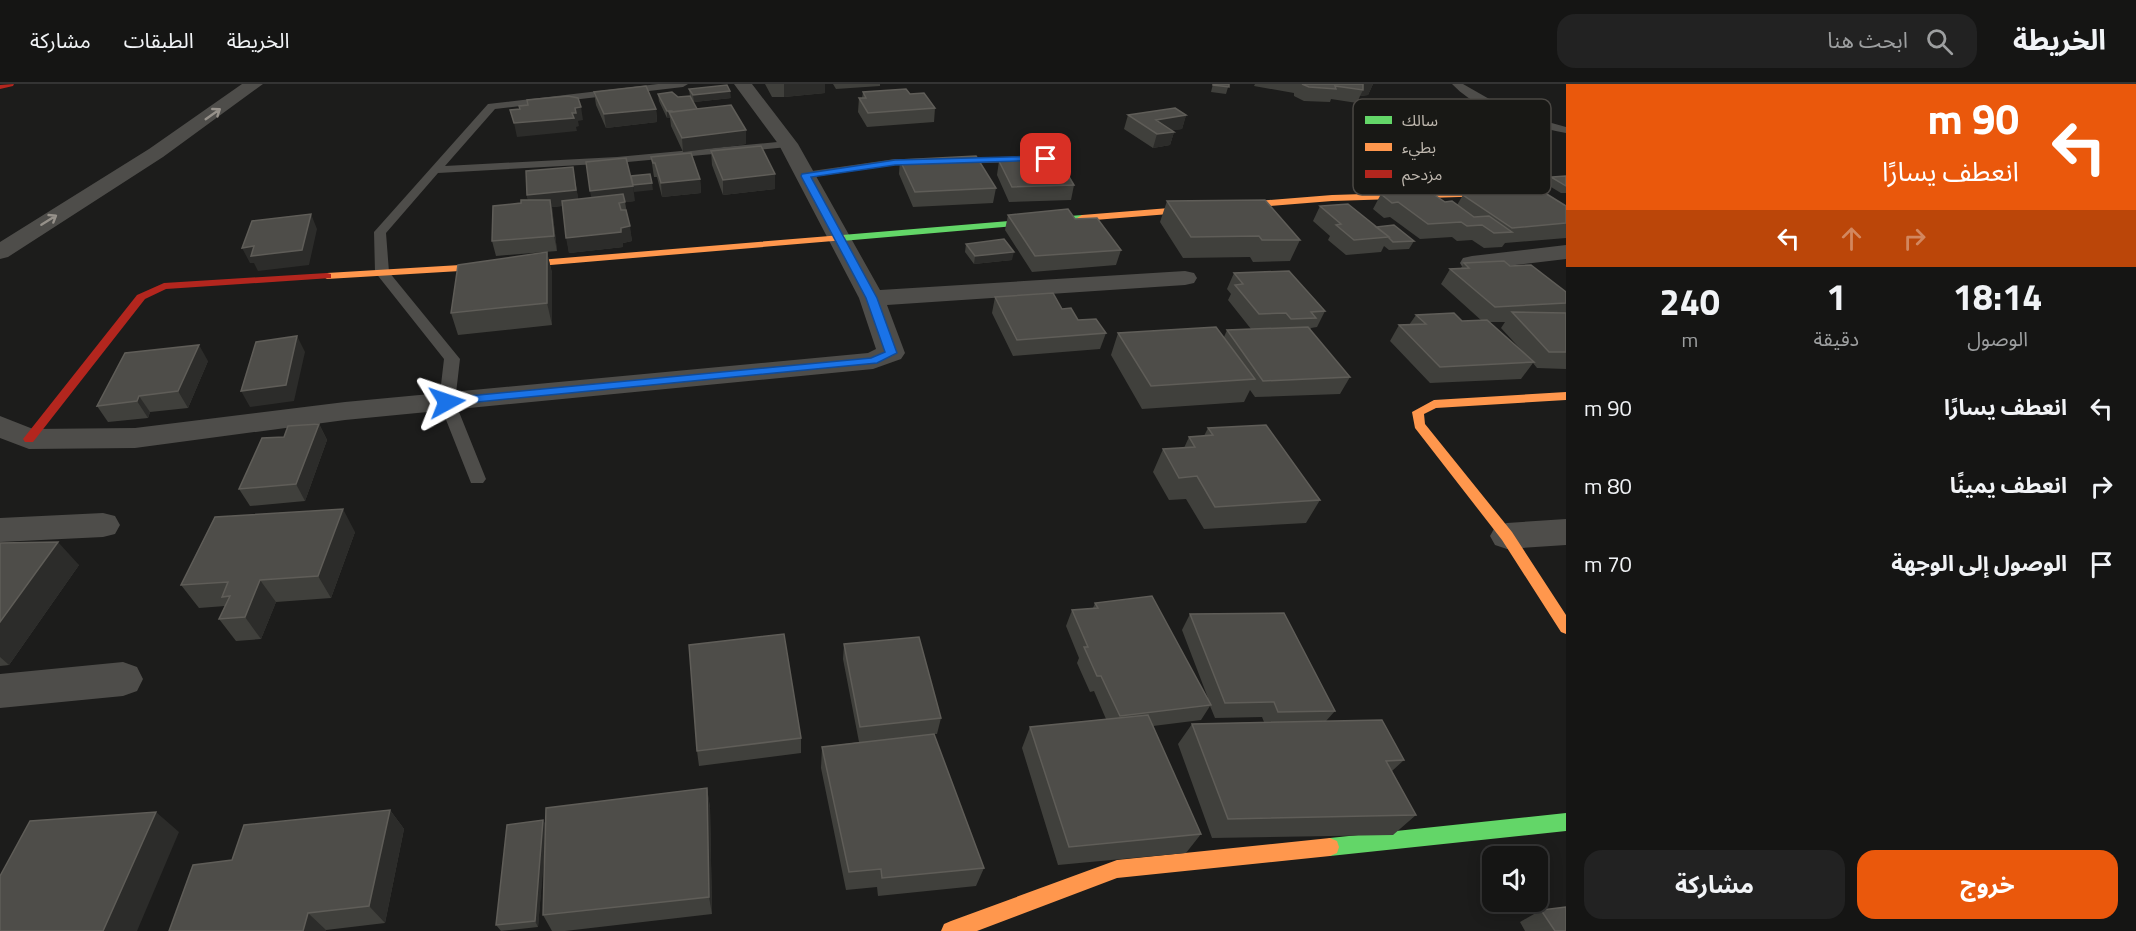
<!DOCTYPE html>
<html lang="ar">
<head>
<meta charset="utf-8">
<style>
	body { margin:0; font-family:"Titillium Web","Noto Sans Arabic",sans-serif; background:#222; color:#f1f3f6; direction:rtl; height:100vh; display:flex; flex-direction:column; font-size:22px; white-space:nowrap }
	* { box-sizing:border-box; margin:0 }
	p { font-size:20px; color:#9d9fa0 }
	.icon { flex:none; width:33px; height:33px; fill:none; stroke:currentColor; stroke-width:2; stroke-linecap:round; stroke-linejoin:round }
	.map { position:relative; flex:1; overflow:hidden; direction:ltr }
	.sheet { display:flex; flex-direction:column; background:#151514; width:570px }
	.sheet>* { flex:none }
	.hud { background:#ea580c; color:#fff; overflow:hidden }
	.tools { position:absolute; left:1482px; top:762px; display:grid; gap:12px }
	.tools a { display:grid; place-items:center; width:66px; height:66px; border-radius:12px; background:#151514; box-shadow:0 3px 15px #0003,0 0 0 2px #343434; font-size:30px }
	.pin { position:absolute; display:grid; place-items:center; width:51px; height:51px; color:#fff; margin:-26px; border-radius:12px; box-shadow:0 3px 9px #0006 }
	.me { position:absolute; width:66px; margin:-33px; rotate:85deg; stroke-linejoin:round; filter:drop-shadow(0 0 4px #0008) }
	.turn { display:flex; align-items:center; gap:21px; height:126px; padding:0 18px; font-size:27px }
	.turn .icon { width:78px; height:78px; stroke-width:2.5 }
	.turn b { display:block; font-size:42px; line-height:51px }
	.lanes { display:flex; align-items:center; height:57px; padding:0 18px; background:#0003; justify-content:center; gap:30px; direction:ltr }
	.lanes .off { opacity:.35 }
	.eta { display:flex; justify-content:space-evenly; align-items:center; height:102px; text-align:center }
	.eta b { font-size:36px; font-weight:700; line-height:42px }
	.cta { display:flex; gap:12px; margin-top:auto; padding:12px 18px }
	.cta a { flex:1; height:69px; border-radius:18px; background:#ea580c; color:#fff; font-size:24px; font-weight:700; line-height:69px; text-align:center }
	.cta a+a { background:#222; color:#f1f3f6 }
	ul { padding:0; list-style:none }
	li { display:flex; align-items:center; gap:18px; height:78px; padding:0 18px }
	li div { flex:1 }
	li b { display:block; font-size:22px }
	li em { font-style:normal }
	header { display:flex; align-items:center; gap:36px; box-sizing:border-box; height:84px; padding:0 30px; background:#151514; border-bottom:2px solid #343434 }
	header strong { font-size:28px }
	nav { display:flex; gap:33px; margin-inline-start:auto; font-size:21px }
	.search { width:420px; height:54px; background:#222; display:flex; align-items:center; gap:15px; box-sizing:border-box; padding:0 21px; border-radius:18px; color:#9d9fa0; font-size:22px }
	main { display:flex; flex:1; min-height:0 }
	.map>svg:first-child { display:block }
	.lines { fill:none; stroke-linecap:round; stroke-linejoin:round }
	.lane { fill:#4e4d4a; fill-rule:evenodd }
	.street { fill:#4e4d4a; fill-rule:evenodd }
	.fast { fill:#63d668; fill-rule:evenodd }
	.slow { fill:#ff974d; fill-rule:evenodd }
	.jam { fill:#b3261e; fill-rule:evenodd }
	.wall { fill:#40403c; fill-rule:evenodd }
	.shaded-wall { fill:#2c2c2a }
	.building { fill:#4e4d49; stroke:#5f5d58; stroke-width:1.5 }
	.oneway { stroke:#96918a }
	.route { fill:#1a73e8; stroke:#114b97; stroke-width:1.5 }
	.key { fill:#181815; stroke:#4a4743; stroke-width:1.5 }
	.key-label { font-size:16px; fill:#bdb6ad }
</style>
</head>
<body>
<header>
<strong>الخريطة</strong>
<div class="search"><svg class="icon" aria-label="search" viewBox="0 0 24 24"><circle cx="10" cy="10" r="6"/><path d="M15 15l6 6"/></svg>ابحث هنا</div>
<nav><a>الخريطة</a><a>الطبقات</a><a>مشاركة</a></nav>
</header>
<main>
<section class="sheet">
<div class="hud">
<div class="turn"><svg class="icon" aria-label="left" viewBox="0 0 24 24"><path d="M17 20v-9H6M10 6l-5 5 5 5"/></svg><div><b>90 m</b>انعطف يسارًا</div></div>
<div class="lanes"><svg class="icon" aria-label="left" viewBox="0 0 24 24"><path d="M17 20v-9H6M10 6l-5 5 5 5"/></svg><svg class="icon off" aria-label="ahead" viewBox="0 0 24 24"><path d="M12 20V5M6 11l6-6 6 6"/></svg><svg class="icon off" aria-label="right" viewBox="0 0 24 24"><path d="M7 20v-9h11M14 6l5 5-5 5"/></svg></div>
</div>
<div class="eta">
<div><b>18:14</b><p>الوصول</p></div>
<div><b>1</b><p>دقيقة</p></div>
<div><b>240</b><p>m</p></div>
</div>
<ul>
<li><svg class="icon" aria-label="left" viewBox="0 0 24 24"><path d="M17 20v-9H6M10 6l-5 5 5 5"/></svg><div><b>انعطف يسارًا</b></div><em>90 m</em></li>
<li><svg class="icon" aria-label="right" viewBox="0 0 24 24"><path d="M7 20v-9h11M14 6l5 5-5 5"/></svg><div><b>انعطف يمينًا</b></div><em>80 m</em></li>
<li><svg class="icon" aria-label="arrive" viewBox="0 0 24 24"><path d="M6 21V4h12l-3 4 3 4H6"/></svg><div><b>الوصول إلى الوجهة</b></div><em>70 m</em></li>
</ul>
<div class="cta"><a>خروج</a><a>مشاركة</a></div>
</section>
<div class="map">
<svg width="1566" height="847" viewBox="0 0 1566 847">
	<rect width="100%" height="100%" fill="#1c1c1b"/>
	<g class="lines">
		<!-- lane -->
		<path class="lane" d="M658,0H688L683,3L495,25L445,82L617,73L788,57L793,60L788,63L617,79L438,89L386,149L389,188L460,275L455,318L486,395L483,399H471L439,318L444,275L375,188L374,148L488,20Z
			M1452,0H1463L1512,28L1566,43V49C1527,41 1481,30 1452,0Z
			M1046,72L1050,73V77L956,80L950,77L956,74Z
			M895,75H923L929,78L923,81H895L805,94L799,91L805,88Z"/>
		<!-- street -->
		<path class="street" d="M242,0H263L163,73L8,173L0,175V158L149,65Z
			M734,0H752L798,60L880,206L1185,187L1194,189L1197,194L1194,199L1185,201L887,221L905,269L901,275L873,285L345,336L135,364L29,365L0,354V332L33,345L135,344L345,318L868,269L876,265L859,214L779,61Z
			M1566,161V175L1472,186L1463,184L1460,179L1463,174L1472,172Z
			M103,429L115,432L120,441L115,450L103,453L0,458V434Z
			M1566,435V461L1507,465L1495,461L1490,452L1495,443L1507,439Z
			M123,578L137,583L143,595L137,607L123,612L0,624V590Z"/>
		<!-- fast -->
		<path class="fast" d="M1082,131L1085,132V136L842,157L837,154L842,151Z
			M1566,729V747L1330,772L1323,769L1321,763L1323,757L1330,754Z"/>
		<!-- slow -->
		<path class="slow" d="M1524,105L1566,124V130L1523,111L1332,117L1082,137L1077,134L1082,131L1332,111Z
			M842,151L845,152V156L527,183L327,195L322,192L327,189L527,177Z
			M1566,308V316L1436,324L1424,330L1425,340L1512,448L1566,531V550L1561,548L1502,456L1415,344L1412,328L1434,316Z
			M1330,754L1337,757L1339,763L1337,769L1330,772L1117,794L977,847H941L944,840L951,837L1117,776Z"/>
		<!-- jam -->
		<path class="jam" d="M14,0L13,2L0,5V1Z
			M327,189L331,190V194L166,205L145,215L33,358H25L23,355L137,211L164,199Z"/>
	</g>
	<!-- wall -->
	<path class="wall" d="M765,0H825V9L784,13H772Z
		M833,0H880V2L836,5Z
		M1213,0H1229L1226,10L1211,8Z
		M1255,0H1373L1368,11L1360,12L1357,19L1331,15L1330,18L1304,17L1294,12V9L1254,2Z
		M689,5L731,14L694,18L690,12Z
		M594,8L656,25L657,38L606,44L596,21Z
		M863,8L910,10L935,24L934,38L867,43L858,28L859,14H862Z
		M658,10L678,13L697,25L746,60L683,68L671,42L670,34H667L659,17Z
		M1128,31H1186L1182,45L1172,46L1174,48L1170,61L1153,64L1124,45Z
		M711,67L775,90V105L723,111L712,81Z
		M651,73L700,95L701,109L662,113L657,93H654Z
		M900,76L996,104L993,119L913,123L899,90Z
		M999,77L1074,101L1071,116L1009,118L997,91Z
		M573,83L578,115L635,117L625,118L632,157L623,159V163L569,169L562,122L552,123L557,167L496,172L492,157L521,119L528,116L527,111Z
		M1566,92V109H1561L1546,100L1551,93Z
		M1492,107L1566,122V154L1505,159L1502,163L1484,164L1472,156L1457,157L1452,153L1420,155L1390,133L1384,134L1373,125L1381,110H1421L1457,121L1463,111L1491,109Z
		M1167,117L1300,156L1290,177L1253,178L1250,173L1183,174L1160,138Z
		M1320,122L1376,143L1414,157L1409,165L1389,166L1384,162L1381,168L1346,171L1328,156L1330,152L1313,137Z
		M1008,131L1075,135L1121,166L1116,181L1032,188L1005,146Z
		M966,160L1012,176L974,180L965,168Z
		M547,168L552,189V241L458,251L451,229Z
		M1464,179L1510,182L1566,208V285L1537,284L1533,279L1521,295L1430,299L1390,257L1399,241H1409L1416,231L1462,237H1482L1441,200L1450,185L1461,184ZM1489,238H1505L1501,244L1525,270Z
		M1234,189L1325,227L1317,243L1311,244L1310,246L1350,293L1340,310L1255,313L1250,306L1244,318L1142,325L1111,271L1118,249L1224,253L1227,246L1251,245L1228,216L1231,210L1227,205Z
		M995,213L1062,225L1078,236L1106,249L1100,265L1013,272L992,229Z
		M208,277L188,324L150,328L148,334L108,338L97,322Z
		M319,340L327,356L305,417L250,422L239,405L284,353Z
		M1208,344L1320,416L1306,439L1204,445L1186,415L1169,416L1153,388L1163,365L1184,364L1189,353L1204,352Z
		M355,448L331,514L276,518L261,555L236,557L219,535L225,522L199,524L181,501Z
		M0,459L79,481L9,581L0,582Z
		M1095,519L1208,614L1182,546L1190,530L1335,627L1326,637L1404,676L1392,687L1416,731L1393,751L1212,754L1178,660L1192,640L1264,638L1262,633L1215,634L1210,622L1201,636L1153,642L1201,750L1186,769L1058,781L1022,664L1030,643L1106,635L1094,607L1090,608L1077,579L1079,574L1066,542L1072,526L1093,524Z
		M844,560L941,634L937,650H934L984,784L976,802L878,812L877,803L846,806L821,684L822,663L859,658L843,575Z
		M801,654V669L699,682L697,667Z
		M707,704L710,724L712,830L565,847H552L543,831L545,757L538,843L501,847L496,841L543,736L546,742Z
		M390,726L404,745L385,839L326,846V847H169L232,776Z
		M1541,826L1566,847H1525L1520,838Z"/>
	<!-- shaded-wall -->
	<path class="shaded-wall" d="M784,0H825V9L784,13Z
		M1363,0H1373L1368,11L1360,12L1363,6Z
		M730,7L731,14L694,18L693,11Z
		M581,23L583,36L578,37L579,42L576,43L577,47L517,53L514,39L572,29L575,24Z
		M656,25L657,38L606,44L604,30Z
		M667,27H672L673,34L669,28L670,34H667Z
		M1186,31L1182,45L1155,49L1156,36Z
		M746,46V60L683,68L682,54Z
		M1174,48L1170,61L1153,64L1157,50Z
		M573,83L579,120L552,123L557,167L554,152L530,126L527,111Z
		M775,90V105L723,111V96Z
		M700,95L701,109L662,113L661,99Z
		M652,99L653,106L634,108L633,101Z
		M633,102L635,117L593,122L590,107Z
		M311,130L317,145L309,181L258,187L254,179H250L242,164L254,162Z
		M630,142L632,157L623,159V163L569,169L566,154Z
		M547,168L552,189V241L547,219Z
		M1014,168L1012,176L974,180L975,172Z
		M297,252L305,268L294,317L250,323L241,307Z
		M199,261L208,277L188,324L178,307Z
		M139,312L150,328L148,334L137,317Z
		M319,340L327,356L305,417L296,400Z
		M343,425L355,448L331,514L318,492Z
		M58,458L79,481L9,581L0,573V538Z
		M260,496L276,518L261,555L245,533Z
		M707,704L710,724L712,830L709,813Z
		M390,726L404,745L385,839L369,822Z
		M156,728L179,748L137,847H103Z
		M543,736L547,743L538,843L535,837Z
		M308,829L326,846V847H303Z"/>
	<!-- building -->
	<path class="building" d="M1213,0H1229V3L1213,1Z
		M1302,0H1363V6L1335,2L1336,5L1309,3Z
		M727,1L730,7L693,11L689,5Z
		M646,2L656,25L604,30L594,8Z
		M906,5L910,10L924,9L935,24L868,29L859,14H866L863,8Z
		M672,8L678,13L690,12L697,25L673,28L672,27H667L658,10Z
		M568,12L578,14L581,23L575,24L576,29H572L574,34L514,39L510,26L520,25L519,22L528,21L527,16Z
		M731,21L746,46L682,54L669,28Z
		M1175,24L1186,31L1156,36L1174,48L1157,50L1128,31Z
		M761,62L775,90L723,96L711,67Z
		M691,69L700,95L661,99L655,79H653L651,73Z
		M976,72L996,104L915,108L900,76Z
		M626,74L633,102L590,107L586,78Z
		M1059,76L1074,101L1012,103L999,77Z
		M573,83L576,106L527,111L526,87Z
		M650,90L652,99L633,101L631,92Z
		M1566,92V102L1551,93Z
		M1537,104L1566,122V139L1512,144L1463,111L1494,109L1492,107Z
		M1417,107L1421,110H1433L1445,118L1452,117L1474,133L1489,132L1512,148L1494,149L1482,141L1467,142L1461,138L1428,140L1398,118L1392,119L1381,110Z
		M623,110L625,118L619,119L621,126H626L630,142L621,144V148L566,154L562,117Z
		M521,116H550L554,152L492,157L493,122L521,119Z
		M1265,116L1300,156H1262L1259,152L1191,153L1167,117Z
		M1348,120L1389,153L1354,156L1336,141L1341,140L1320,122Z
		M1068,125L1075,135L1097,134L1121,166L1035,172L1008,131Z
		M311,130L302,166L251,172L254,162L242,164L252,137Z
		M1394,141L1414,157L1393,158L1389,154V153L1376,143Z
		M1004,155L1014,168L975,172L966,160Z
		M547,168V219L451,229L458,181Z
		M1504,177L1510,182L1531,181L1566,208V219L1495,223L1450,185L1469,184L1464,179Z
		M1289,187L1325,227L1311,228L1316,234L1291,235L1286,229L1259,230L1235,201L1243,200L1234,189Z
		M1053,209L1062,225L1071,224L1078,236L1096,235L1106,249L1017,256L995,213Z
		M1512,228L1566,229V268H1549Z
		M1454,229L1462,237L1487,236L1534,278L1440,283L1399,241L1426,240L1416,231Z
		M1216,243L1255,295L1151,302L1118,249Z
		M1308,243L1350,293L1263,297L1227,246Z
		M297,252L286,301L241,307L256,258Z
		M199,261L178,307L139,312L137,317L97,322L125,269Z
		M319,340L296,400L239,405L262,354L284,353L288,342Z
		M1266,341L1320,416L1215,423L1197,392L1179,394L1163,365L1195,363L1189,353L1213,351L1208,344Z
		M343,425L318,492L260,496L245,533L219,535L230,512L222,513L228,498L181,501L215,433Z
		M58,458L0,538V459Z
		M1152,512L1211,621L1120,632L1101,592H1097L1084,563H1088L1072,526L1098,524L1095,519Z
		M1284,529L1335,627L1278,628L1274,618L1225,619L1190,530Z
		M784,550L801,654L697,667L689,561Z
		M919,553L941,634L860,643L844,560Z
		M1148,631L1201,750L1069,763L1030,643Z
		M1382,636L1404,676L1386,677L1416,731L1228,735L1192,640Z
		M934,650L984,784L882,794L881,785L849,788L822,663Z
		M707,704L709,813L543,831L546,724Z
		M390,726L369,822L308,829L303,847H169L193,781L232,776L244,741Z
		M156,728L103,847H0V792L30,737Z
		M543,736L535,837L496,841L507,741Z
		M1566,823V847H1555L1541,826Z"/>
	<!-- one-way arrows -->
	<defs><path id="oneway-shaft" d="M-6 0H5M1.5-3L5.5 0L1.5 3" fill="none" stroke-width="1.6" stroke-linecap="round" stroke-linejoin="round" transform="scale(1.5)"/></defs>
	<g class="oneway">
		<use href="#oneway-shaft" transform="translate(213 30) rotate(-35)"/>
		<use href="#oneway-shaft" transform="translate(49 136) rotate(-32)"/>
	</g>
	<!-- route -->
	<path class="route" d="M1046,72L1050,75L1049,76L895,81L811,93L877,214L897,269L877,279L447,321L441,318L447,314L871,274L885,268L866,214L801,92L802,90L895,76Z"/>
	<!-- legend -->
	<rect x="1353" y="15" width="198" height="96" rx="9" class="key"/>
	<rect x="1365" y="32" width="27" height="8" fill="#63d668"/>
	<rect x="1365" y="59" width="27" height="8" fill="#ff974d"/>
	<rect x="1365" y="86" width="27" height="8" fill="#b3261e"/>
	<g class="key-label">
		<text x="1402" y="42">سالك</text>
		<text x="1402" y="69">بطيء</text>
		<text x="1402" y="96">مزدحم</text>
	</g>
</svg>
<div class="tools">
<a><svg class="icon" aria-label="sound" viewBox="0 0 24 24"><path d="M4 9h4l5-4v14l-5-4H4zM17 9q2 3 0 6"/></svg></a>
</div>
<div class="pin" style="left:1046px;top:75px;background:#d93025"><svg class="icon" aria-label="arrive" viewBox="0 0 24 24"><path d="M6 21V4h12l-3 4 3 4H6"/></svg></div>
<svg class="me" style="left:447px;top:318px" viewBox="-20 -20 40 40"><path d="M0-17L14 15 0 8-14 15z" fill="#1a73e8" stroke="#fff" stroke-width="4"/></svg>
</div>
</main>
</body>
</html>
